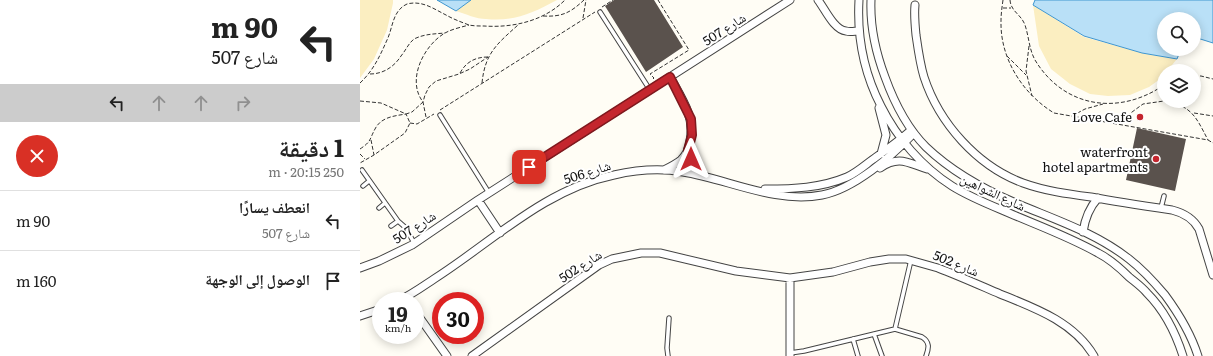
<!DOCTYPE html>
<html lang="ar">
<head>
<meta charset="utf-8">
<style>
	body { margin:0; font-family:Literata,"Noto Naskh Arabic",serif; background:#f6f6f6; color:#222; direction:rtl; height:100vh; display:flex; flex-direction:column; font-size:15px; white-space:nowrap }
	* { box-sizing:border-box; margin:0 }
	p { font-size:13px; color:#767676 }
	.icon { flex:none; width:22px; height:22px; fill:none; stroke:currentColor; stroke-width:2; stroke-linecap:round; stroke-linejoin:round }
	.map { position:relative; flex:1; overflow:hidden; direction:ltr }
	.drawer { display:flex; flex-direction:column; background:#fff; width:360px }
	.drawer>* { flex:none }
	.top-card { background:#fff; color:#222; overflow:hidden }
	.controls { position:absolute; left:797px; top:12px; display:grid; gap:8px }
	.controls a { display:grid; place-items:center; width:44px; height:44px; border-radius:50%; background:#fff; box-shadow:0 2px 10px #0003; font-size:20px }
	.speed { position:absolute; left:12px; top:292px; display:flex; gap:8px; font-size:20px; font-weight:700; text-align:center }
	.speed>* { display:grid; place-content:center; width:52px; height:52px; border-radius:50%; background:#fff; box-shadow:0 2px 10px #0003; line-height:1 }
	.speed small { font-size:10px; font-weight:400 }
	.speed .limit { border:6px solid #d22; background:#fff; color:#111 }
	.pin { position:absolute; display:grid; place-items:center; width:34px; height:34px; color:#fff; margin:-17px; border-radius:8px; box-shadow:0 2px 6px #0006 }
	.me { position:absolute; width:44px; margin:-22px; rotate:0deg; stroke-linejoin:round; filter:drop-shadow(0 0 3px #0008) }
	.turn { display:flex; align-items:center; gap:14px; height:84px; padding:0 16px; font-size:18px }
	.turn .icon { width:52px; height:52px; stroke-width:2.5 }
	.turn b { display:block; font-size:28px; line-height:34px }
	.lanes { display:flex; align-items:center; height:38px; padding:0 16px; background:#0003; justify-content:center; gap:20px; direction:ltr }
	.lanes .off { opacity:.35 }
	.round { display:grid; place-items:center; flex:none; width:42px; height:42px; border-radius:21px; background:#f6f6f6 }
	.summary { display:flex; align-items:center; justify-content:space-between; height:68px; padding:0 16px }
	h1 { font-size:24px; font-weight:700; line-height:30px }
	ul { padding:0; list-style:none }
	li { display:flex; align-items:center; gap:12px; height:60px; padding:0 16px; border-top:1px solid #e0e0e0 }
	li div { flex:1 }
	li b { display:block; font-size:15px }
	li em { font-style:normal }
	main { display:flex; flex:1; min-height:0 }
	.map>svg:first-child { display:block }
	.sand { fill:#fbeec1 }
	.water { fill:#b9e0f7; stroke:#3f96cf }
	.building { fill:#5a524d }
	.lines { fill:none; stroke-linecap:round; stroke-linejoin:round }
	.service-casing { stroke:#444; stroke-width:5.5 }
	.minor-casing { stroke:#444; stroke-width:9 }
	.path { stroke:#333; stroke-width:1; stroke-dasharray:4 2; stroke-linecap:butt }
	.service { stroke:#fff; stroke-width:3.5 }
	.minor { stroke:#fff; stroke-width:7 }
	.route-casing { stroke:#7f191e; stroke-width:10 }
	.route { stroke:#c4262e; stroke-width:7 }
	.poi-dot { fill:#c4262e; stroke:#fff; stroke-width:1.5 }
	.labels { text-anchor:middle; stroke-width:4; stroke-linejoin:round; paint-order:stroke }
	.street-label { font-size:13px; fill:#111; stroke:#fff }
	.poi-label { font-size:13px; fill:#111; stroke:#fff; text-anchor:end }
</style>
</head>
<body>
<main>
<div class="map">
<svg width="853" height="356" viewBox="0 0 853 356">
	<rect width="100%" height="100%" fill="#fffdf5"/>
	<!-- sand -->
	<path class="sand" d="M0,0H33V3L27,30L14,59L0,78Z
		M111,0H197C173,13 153,22 126,19C116,19 106,14 96,11Z
		M673,5L724,37L782,53L817,59L807,71H804L803,77L789,87L770,95L748,96L730,94L710,84L691,69L679,46Z"/>
	<!-- water -->
	<path class="water" d="M77,0H111L96,11Z
		M675,0H853V43L834,37V19H804V49H821L817,59L782,53L724,36L673,5Z"/>
	<!-- building -->
	<path class="building" d="M254,0H294L323,47L286,72L245,6Z
		M777,128L826,139L815,191L766,180Z"/>
	<g class="lines">
		<defs>
			<path id="service" d="M240,12L290,90
				M80,115L129,193
				M2,170L38,221L46,228L54,243
				M3,186L9,181
				M19,208L25,203
				M801,208L804,196
				M31,226L38,221
				M535,329L562,337C570,342 569,348 566,356
				M514,334L522,356
				M493,339L498,356
				M430,353L444,351L535,329L551,260
				M308,356L307,348L309,318"/>
			<path id="minor" d="M458,0C465,9 474,30 486,31C490,32 495,31 499,31
				M499,0C497,36 504,73 521,106C537,138 562,167 592,186C608,196 625,203 642,210C674,224 708,236 738,253C750,259 760,268 769,277C775,282 782,287 787,293C804,310 816,334 823,356
				M511,0C510,25 516,53 525,77C534,102 547,128 566,147C592,172 625,190 658,204C696,220 736,233 769,259C782,269 794,282 805,295C819,314 831,334 838,356
				M555,5C554,15 555,25 556,35C558,49 560,64 564,77C579,123 617,166 663,183C685,191 708,194 731,197C758,202 785,206 812,210C824,213 833,218 839,229L853,275
				M519,108L526,135L521,154
				M329,150L332,161L343,176
				M520,168C539,155 548,163 567,169
				M304,170C310,167 316,164 321,160C326,155 329,149 330,141C335,116 322,99 310,77
				M405,189C433,189 461,188 487,177C496,173 504,166 512,160C526,150 539,141 551,130
				M118,200L140,233
				M723,232C725,218 729,208 738,198
				M0,268L19,261L52,245L118,200L430,0
				M430,278V356
				M38,301C51,295 62,287 74,279C132,242 185,189 254,175C276,170 300,168 323,172C368,179 415,204 462,195C494,189 532,156 554,133
				M55,311L87,356
				M0,316L21,309
				M112,356L239,265L252,259L281,253H300L376,271L430,278L473,272L510,262L529,259H546L578,268C599,276 619,285 640,294C675,308 714,322 734,356"/>
		</defs>
		<!-- service casing -->
		<use href="#service" class="service-casing"/>
		<!-- minor casing -->
		<use href="#minor" class="minor-casing"/>
		<!-- path -->
		<path class="path" d="M643,0C642,7 641,14 641,21C640,59 663,94 694,113L848,140L853,143
			M650,0C651,12 661,14 665,25C669,37 669,49 675,60C704,108 759,116 804,85
			M242,7L253,0
			M643,8H651
			M183,16C202,17 210,13 224,0
			M223,18L226,0
			M669,46L666,71L672,96
			M647,56L666,75
			M100,73C106,62 115,57 128,57
			M10,74C23,74 34,67 41,56C46,50 48,44 54,39C64,34 74,34 85,33
			M834,76H841L853,79
			M293,79L294,78L290,74L329,50L298,0
			M0,83C13,71 20,56 27,40C33,28 32,11 47,4C62,0 74,9 86,15C93,19 101,22 109,25C113,26 119,26 124,26C153,28 184,21 205,0
			M122,83C125,53 137,44 158,25
			M0,101L21,103L46,114L52,112L63,102C46,80 64,45 85,33C92,29 102,27 109,25
			M805,101C832,106 836,117 848,140
			M80,110L235,12
			M834,113L853,116
			M712,116L725,109L743,104
			M66,117L63,102L65,95L69,87L76,81L99,74L110,69L128,57
			M50,123L57,124L74,114
			M757,123L783,104L804,101
			M11,140L14,155
			M0,149C12,141 9,140 15,129C21,117 34,116 46,114L50,123L45,133L14,155L0,163
			M0,154L5,159"/>
		<!-- service -->
		<use href="#service" class="service"/>
		<!-- minor -->
		<use href="#minor" class="minor"/>
	</g>
	<g class="lines">
		<defs>
			<path id="route" d="M169,167L310,77L331,119L332,135L328,150L331,159"/>
		</defs>
		<!-- route casing -->
		<use href="#route" class="route-casing"/>
		<!-- route -->
		<use href="#route" class="route"/>
	</g>
	<!-- markers -->
	<g class="poi-dot">
		<circle cx="780" cy="117" r="4"/>
		<circle cx="796" cy="159" r="4"/>
	</g>
	<g class="labels">
		<!-- street labels -->
		<g class="street-label">
			<text transform="translate(364 29) rotate(-33)" y="5">شارع 507</text>
			<text transform="translate(227 172) rotate(-18)" y="5">شارع 506</text>
			<text transform="translate(633 192) rotate(25)" y="5">شارع الشواهين</text>
			<text transform="translate(54 227) rotate(-33)" y="5">شارع 507</text>
			<text transform="translate(596 263) rotate(22)" y="5">شارع 502</text>
			<text transform="translate(220 266) rotate(-33)" y="5">شارع 502</text>
		</g>
		<!-- poi labels -->
		<g class="poi-label">
			<text x="772" y="122">Love Cafe</text>
			<text x="788" y="157">waterfront<tspan x="788" dy="15">hotel apartments</tspan></text>
		</g>
	</g>
</svg>
<div class="controls">
<a><svg class="icon" aria-label="search" viewBox="0 0 24 24"><circle cx="10" cy="10" r="6"/><path d="M15 15l6 6"/></svg></a>
<a><svg class="icon" aria-label="layers" viewBox="0 0 24 24"><path d="M12 4l9 5-9 5-9-5zM3 14l9 5 9-5"/></svg></a>
</div>
<div class="speed"><div>19<small>km/h</small></div><div class="limit">30</div></div>
<div class="pin" style="left:169px;top:167px;background:#d93025"><svg class="icon" aria-label="arrive" viewBox="0 0 24 24"><path d="M6 21V4h12l-3 4 3 4H6"/></svg></div>
<svg class="me" style="left:331px;top:159px" viewBox="-20 -20 40 40"><path d="M0-17L14 15 0 8-14 15z" fill="#c4262e" stroke="#fff" stroke-width="4"/></svg>
</div>
<section class="drawer">
<div class="top-card">
<div class="turn"><svg class="icon" aria-label="left" viewBox="0 0 24 24"><path d="M17 20v-9H6M10 6l-5 5 5 5"/></svg><div><b>90 m</b>شارع 507</div></div>
<div class="lanes"><svg class="icon" aria-label="left" viewBox="0 0 24 24"><path d="M17 20v-9H6M10 6l-5 5 5 5"/></svg><svg class="icon off" aria-label="ahead" viewBox="0 0 24 24"><path d="M12 20V5M6 11l6-6 6 6"/></svg><svg class="icon off" aria-label="ahead" viewBox="0 0 24 24"><path d="M12 20V5M6 11l6-6 6 6"/></svg><svg class="icon off" aria-label="right" viewBox="0 0 24 24"><path d="M7 20v-9h11M14 6l5 5-5 5"/></svg></div>
</div>
<div class="summary"><div><h1>1 دقيقة</h1><p>250 m · 20:15</p></div><a class="round" style="background:#d93025;color:#fff"><svg class="icon" aria-label="close" viewBox="0 0 24 24"><path d="M6 6l12 12M18 6L6 18"/></svg></a></div>
<ul>
<li><svg class="icon" aria-label="left" viewBox="0 0 24 24"><path d="M17 20v-9H6M10 6l-5 5 5 5"/></svg><div><b>انعطف يسارًا</b><p>شارع 507</p></div><em>90 m</em></li>
<li><svg class="icon" aria-label="arrive" viewBox="0 0 24 24"><path d="M6 21V4h12l-3 4 3 4H6"/></svg><div><b>الوصول إلى الوجهة</b></div><em>160 m</em></li>
</ul>
</section>
</main>
</body>
</html>
